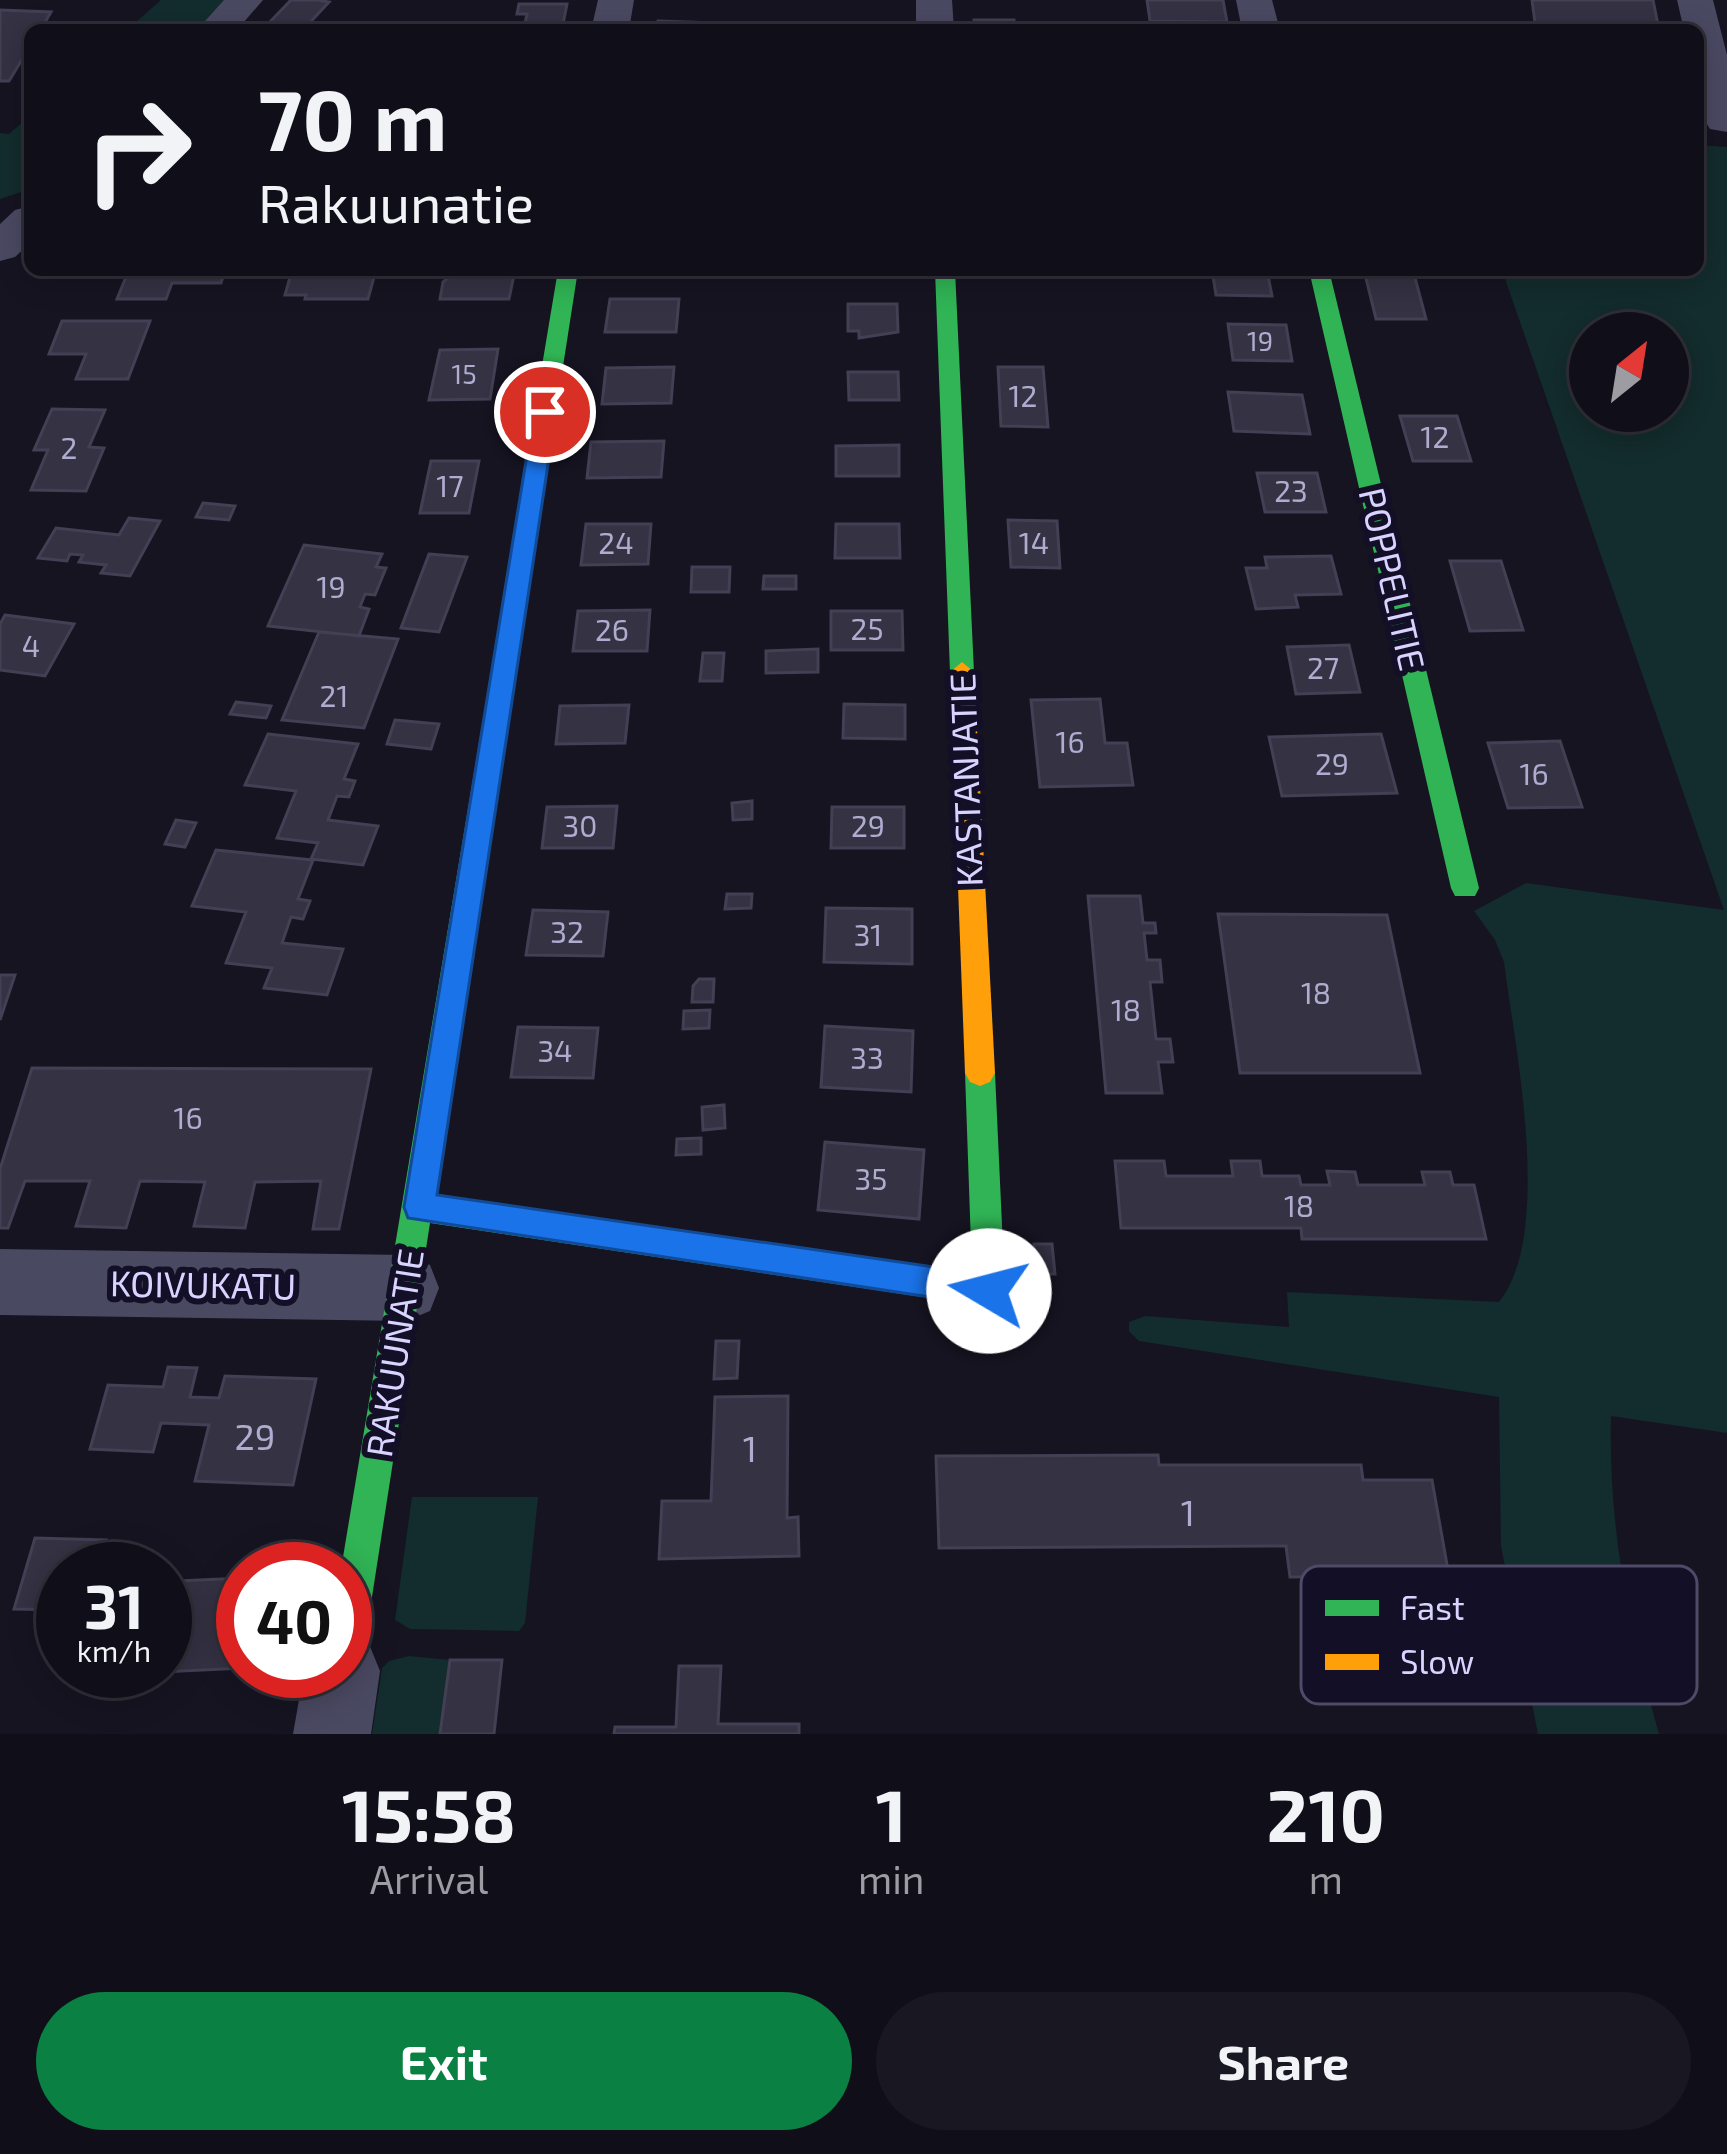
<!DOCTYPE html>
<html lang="en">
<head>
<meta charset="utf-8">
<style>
	body { margin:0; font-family:"Exo 2",sans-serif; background:#191822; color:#f1f3f6; height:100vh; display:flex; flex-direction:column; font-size:45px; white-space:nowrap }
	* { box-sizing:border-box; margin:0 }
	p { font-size:39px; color:#9c9ca2 }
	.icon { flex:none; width:66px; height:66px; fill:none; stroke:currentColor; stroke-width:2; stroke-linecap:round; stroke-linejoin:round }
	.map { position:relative; height:1734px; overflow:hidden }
	.side { display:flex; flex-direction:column; background:#100f19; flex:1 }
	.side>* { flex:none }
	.guide { position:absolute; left:24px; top:24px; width:1680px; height:252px; border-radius:18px; box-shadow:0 6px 30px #0003,0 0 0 3px #302f38; background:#100f19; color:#f1f3f6; overflow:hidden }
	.needle { width:78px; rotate:30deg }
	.tools { position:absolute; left:1569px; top:312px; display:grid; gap:24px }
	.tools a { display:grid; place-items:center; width:120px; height:120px; border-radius:50%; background:#100f19; box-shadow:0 6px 30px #0003,0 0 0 3px #302f38; font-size:60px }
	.speed { position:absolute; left:36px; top:1542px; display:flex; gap:24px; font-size:60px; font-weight:700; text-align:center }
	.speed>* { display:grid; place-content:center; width:156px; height:156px; border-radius:50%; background:#100f19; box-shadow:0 6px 30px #0003,0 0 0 3px #302f38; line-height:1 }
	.speed small { font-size:30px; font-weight:400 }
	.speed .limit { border:18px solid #d22; background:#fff; color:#111 }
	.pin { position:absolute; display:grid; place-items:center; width:102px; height:102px; color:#fff; margin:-51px; border:6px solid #fff; border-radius:50%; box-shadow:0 3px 12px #0007 }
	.me { position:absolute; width:132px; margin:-66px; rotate:278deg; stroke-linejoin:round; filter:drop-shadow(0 0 9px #0008) }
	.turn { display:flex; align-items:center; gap:42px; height:252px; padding:0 36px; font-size:54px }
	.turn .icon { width:156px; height:156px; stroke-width:2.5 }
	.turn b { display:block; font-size:84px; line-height:102px }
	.eta { display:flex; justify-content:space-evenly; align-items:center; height:204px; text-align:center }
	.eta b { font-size:72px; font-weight:700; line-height:84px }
	.button { display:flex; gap:24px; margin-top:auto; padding:24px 36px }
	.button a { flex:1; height:138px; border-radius:72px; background:#0b8043; color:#fff; font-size:48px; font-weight:700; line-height:138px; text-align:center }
	.button a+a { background:#191822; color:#f1f3f6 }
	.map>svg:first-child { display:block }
	.green { fill:#132c2d; fill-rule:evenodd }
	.building { fill:#343243; stroke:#433f54; stroke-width:3 }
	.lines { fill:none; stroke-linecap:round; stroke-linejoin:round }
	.street { fill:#4a4962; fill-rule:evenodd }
	.fast { fill:#30b455; fill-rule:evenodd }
	.slow { fill:#ff9f0a; fill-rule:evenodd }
	.route { fill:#1a73e8; stroke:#114b97; stroke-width:3 }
	.labels { text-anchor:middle; stroke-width:12; stroke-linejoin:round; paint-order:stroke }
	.far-number-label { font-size:27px; fill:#b0acd0 }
	.number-label { font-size:30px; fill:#b0acd0 }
	.street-label { font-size:36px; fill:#d9d4ff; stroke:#130f26 }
	.near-number-label { font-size:36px; fill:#b0acd0 }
	.key { fill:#130f26; stroke:#4e4a67; stroke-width:3 }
	.key-label { font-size:33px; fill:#d9d4ff }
</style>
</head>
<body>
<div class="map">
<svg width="1727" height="1734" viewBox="0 0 1727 1734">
	<rect width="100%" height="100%" fill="#161421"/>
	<!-- green -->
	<path class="green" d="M161,0H228L199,30H127Z
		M30,116V189L0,199V133L9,134Z
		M1698,145L1727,147V1433L1611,1416C1608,1527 1629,1628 1659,1734H1538L1501,1546L1499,1397L1139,1341L1129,1331V1322L1145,1316L1289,1327L1287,1292L1499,1302C1554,1233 1515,1048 1504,962L1495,940L1474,911L1526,883L1724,910L1502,270H1698ZM1590,333H1668V411H1590Z
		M412,1497H538L525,1623L519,1631L410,1629L395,1620Z
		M409,1656L450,1660L440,1734H372L382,1668L389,1661Z"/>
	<!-- building -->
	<path class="building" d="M291,0H317L329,2L303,30L266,26Z
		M1147,0H1223L1227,22L1150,21Z
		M1532,0H1653L1659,30H1536Z
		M519,4H567L562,29L524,28L527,14H517Z
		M0,10L51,12L43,26H52L50,30H30V58H23L9,81H0Z
		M974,20H1014L1015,30H975Z
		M658,21L714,23L712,30H656Z
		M225,270L221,283H172L166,299H117L128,272H93Z
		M292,270H376L368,299H305L306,295H285Z
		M464,270H515L509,299H440L443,282L449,277H463Z
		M1212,270H1267L1272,296L1216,295Z
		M1364,270H1413L1426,319H1376Z
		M610,299H679L676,332H605Z
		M848,304H897L898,332L859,338V331H848Z
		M62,321H150L128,379H76L86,354H49Z
		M1228,324L1286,325L1292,361L1233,360Z
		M498,349L490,399L429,400L440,350Z
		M674,367L671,403L602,404L606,368Z
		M998,367H1043L1048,427L1001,426Z
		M848,372H898L899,400H849Z
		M1228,392L1302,395L1310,434L1234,431Z
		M52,409L105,410L89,447L104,448L86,491L31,490L48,450H34Z
		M1400,416H1457L1471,461H1413Z
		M664,441L661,477L587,478L591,442Z
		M899,445V476H836V446Z
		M431,461H479L469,513H420Z
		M1257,473H1317L1326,512H1265Z
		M203,503L235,506L229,520L196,517Z
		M129,518L160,521L130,576L101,573L106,565L79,562L83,555L70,554L67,561L38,558L56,528L119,535Z
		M1008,520L1057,521L1060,568L1011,567Z
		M586,524H651L648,564L581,565Z
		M836,524H899L900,558H835Z
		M304,545L382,554L376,567L386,568L375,595L365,594L360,607L369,609L359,636L268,626Z
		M429,554L467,557L439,632L401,628Z
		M1331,556L1341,594L1295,595L1298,607L1256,609L1246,568H1267L1265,557Z
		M1450,561H1501L1523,630L1470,631Z
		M692,567H730L729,592H691Z
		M764,576H796V589H763Z
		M650,610L647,651H573L578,611Z
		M831,611H902L903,650H831Z
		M5,615L74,624L45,676L0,670V624Z
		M319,632L398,639L364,728L282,720Z
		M1349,645L1360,692L1296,694L1287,647Z
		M818,649V672L766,673V651Z
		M703,653H724L722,681H700Z
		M1100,699L1105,743H1127L1133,785L1040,787L1031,700Z
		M236,702L271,706L266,718L230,714Z
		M844,704L905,705V739L843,738Z
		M629,705L625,743L556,744L560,706Z
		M395,720L439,724L431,749L387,744Z
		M268,734L358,744L344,779L355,781L349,797L337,796L328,820L378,826L363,865L311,859L318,843L277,838L296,791L245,785Z
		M1381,734L1397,793L1282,796L1269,737Z
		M1560,741L1582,807L1508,808L1488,743Z
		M752,801V819L733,820L732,803Z
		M617,806L613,848H542L547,807Z
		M832,807H904V848H831Z
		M176,820L196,823L185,847L165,844Z
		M216,850L313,860L298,899L310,901L303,919L291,917L282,943L343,949L327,995L264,988L272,968L226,963L246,912L192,906Z
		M727,894H752L751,908L725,909Z
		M1088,896H1140L1143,923H1155L1156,933H1144L1147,960H1160L1162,982H1150L1156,1039H1170L1173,1062H1158L1162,1093H1106Z
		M826,908L912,909V964L824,962Z
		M533,910L608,912L603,956L526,955Z
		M1218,914L1387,915L1420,1073H1240Z
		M0,975H15L0,1020Z
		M699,979H714L713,1002H692L693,986Z
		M710,1010L709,1028L683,1029L684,1011Z
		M825,1026L913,1031L911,1092L821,1087Z
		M518,1027L598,1028L593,1078L511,1077Z
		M32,1068L371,1069L339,1229H313L321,1181L255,1182L245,1228L194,1226L205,1182L140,1181L126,1228L76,1226L90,1181H25L8,1228H0V1169Z
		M724,1105L725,1128L703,1130L702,1107Z
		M701,1138V1154L676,1155L677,1139Z
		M825,1142L924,1150L919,1219L818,1210Z
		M1115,1161H1164L1166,1176H1233L1231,1161H1260L1262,1176H1299L1301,1185H1330L1327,1171L1355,1172L1358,1185H1425L1422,1172H1450L1453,1185H1474L1486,1239H1302L1301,1228H1121Z
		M1034,1244H1052L1055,1274H1036Z
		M716,1341H739L737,1378L714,1379Z
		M168,1367L197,1368L190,1397L219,1398L225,1376L316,1379L293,1485L195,1481L209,1425L161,1423L153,1452L90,1449L108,1385L163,1387Z
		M788,1396L787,1518L798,1517L799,1556L659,1559L662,1501H711L715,1397Z
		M1158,1455L1159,1465H1361L1363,1480H1432L1449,1576L1290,1577L1286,1546L939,1548L936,1456Z
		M35,1538L106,1540L98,1569H63V1610L14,1609Z
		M243,1578V1668L162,1672L178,1581Z
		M450,1660H502L494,1734H440Z
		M679,1666H721L718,1724H799V1734H614L615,1727H676Z"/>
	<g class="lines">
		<!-- street -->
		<path class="street" d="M224,0H263L237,30H197Z
			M598,0H634L629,30H591Z
			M916,0H952L954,30H916Z
			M1236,0H1272L1280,30H1242Z
			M1677,0H1713L1727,55V132L1710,129C1691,102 1698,61 1698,30H1684Z
			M30,206V243L15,257L0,261V224L15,210Z
			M0,1249L406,1255L430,1265L439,1288L430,1311L406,1321L0,1315Z
			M345,1634L369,1644L380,1671L371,1734H293L304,1671H345Z"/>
		<!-- fast -->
		<path class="fast" d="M558,270H578L434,1195L972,1273L965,1073L970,1064L980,1060L990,1064L995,1073L1005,1291L1000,1302L989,1307L430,1223L363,1655L358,1668L345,1673L340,1671H345V1569H341Z
			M935,270H955L974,672L962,682L950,672Z
			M1309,270H1329L1479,888L1475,896H1455L1451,888Z"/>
		<!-- slow -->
		<path class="slow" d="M962,662L974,672L995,1073L990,1082L980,1086L970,1082L965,1073L950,672Z"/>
	</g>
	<!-- route -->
	<path class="route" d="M545,404L556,412L437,1195L989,1275L1000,1279L1005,1291L1000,1302L989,1306L408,1218L404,1207L534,412Z"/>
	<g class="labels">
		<!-- far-number labels -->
		<g class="far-number-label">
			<text x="1260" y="351">19</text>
			<text x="464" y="384">15</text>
		</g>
		<!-- number labels -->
		<g class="number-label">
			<text x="1023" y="407">12</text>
			<text x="1435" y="448">12</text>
			<text x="69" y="459">2</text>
			<text x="450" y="497">17</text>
			<text x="1291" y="502">23</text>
			<text x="616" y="554">24</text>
			<text x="1034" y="554">14</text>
			<text x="331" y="598">19</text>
			<text x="867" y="640">25</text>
			<text x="612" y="641">26</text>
			<text x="31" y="657">4</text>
			<text x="1323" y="679">27</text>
			<text x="334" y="707">21</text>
			<text x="1070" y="753">16</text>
			<text x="1332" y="775">29</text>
			<text x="1534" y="785">16</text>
			<text x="580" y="837">30</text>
			<text x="868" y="837">29</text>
			<text x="567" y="943">32</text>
			<text x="868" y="946">31</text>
			<text x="1316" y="1004">18</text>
			<text x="1126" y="1021">18</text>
			<text x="555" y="1062">34</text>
			<text x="867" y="1069">33</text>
			<text x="188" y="1129">16</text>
			<text x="871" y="1190">35</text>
			<text x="1299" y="1217">18</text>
		</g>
		<!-- street labels -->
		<g class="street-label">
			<text transform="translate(1392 579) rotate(77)" y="13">POPPELITIE</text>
			<text transform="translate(966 780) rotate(-92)" y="13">KASTANJATIE</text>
			<text transform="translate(203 1285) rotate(1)" y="13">KOIVUKATU</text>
			<text transform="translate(395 1353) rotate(-81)" y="13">RAKUUNATIE</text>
		</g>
		<!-- near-number labels -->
		<g class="near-number-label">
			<text x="255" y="1450">29</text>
			<text x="750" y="1462">1</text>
			<text x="1188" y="1526">1</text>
		</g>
	</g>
	<!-- legend -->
	<rect x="1301" y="1566" width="396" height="138" rx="18" class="key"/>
	<rect x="1325" y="1600" width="54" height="16" fill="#30b455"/>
	<rect x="1325" y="1654" width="54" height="16" fill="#ff9f0a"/>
	<g class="key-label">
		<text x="1400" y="1620">Fast</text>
		<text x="1400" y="1674">Slow</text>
	</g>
</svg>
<div class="tools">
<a><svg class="needle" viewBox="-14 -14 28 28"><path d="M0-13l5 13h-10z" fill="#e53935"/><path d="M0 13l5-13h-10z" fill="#9c9ca2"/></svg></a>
</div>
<div class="speed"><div>31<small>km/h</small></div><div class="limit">40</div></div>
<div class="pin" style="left:545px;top:412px;background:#d93025"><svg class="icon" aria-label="arrive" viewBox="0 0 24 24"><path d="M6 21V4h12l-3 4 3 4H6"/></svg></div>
<svg class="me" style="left:989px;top:1291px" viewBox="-20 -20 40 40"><circle r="19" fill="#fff"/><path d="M0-13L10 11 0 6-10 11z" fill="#1a73e8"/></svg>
<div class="guide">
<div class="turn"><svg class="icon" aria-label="right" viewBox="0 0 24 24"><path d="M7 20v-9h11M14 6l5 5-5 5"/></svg><div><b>70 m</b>Rakuunatie</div></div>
</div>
</div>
<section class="side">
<div class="eta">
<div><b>15:58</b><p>Arrival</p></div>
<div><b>1</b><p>min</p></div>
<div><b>210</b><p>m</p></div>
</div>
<div class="button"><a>Exit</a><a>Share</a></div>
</section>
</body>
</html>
